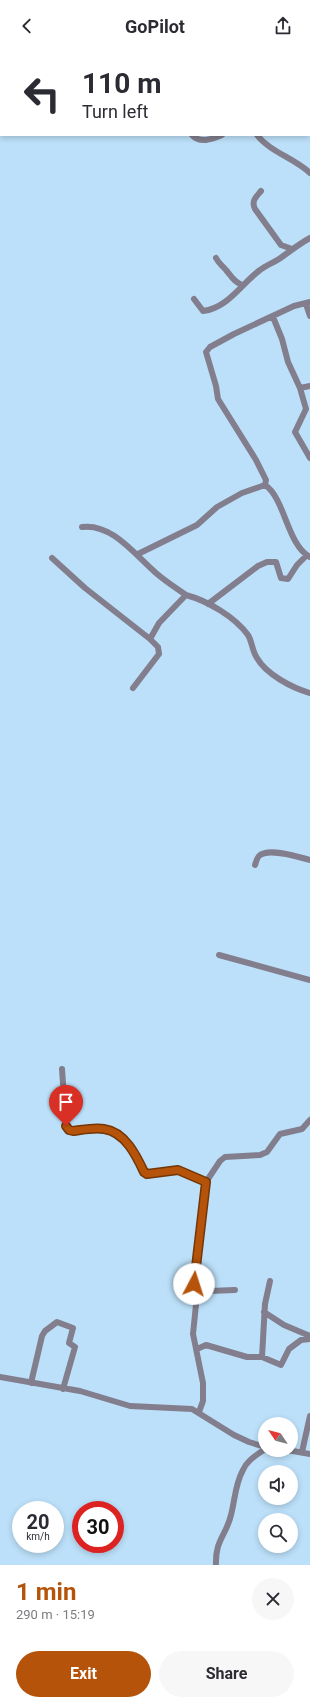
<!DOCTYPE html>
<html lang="en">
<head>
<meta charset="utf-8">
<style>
	body { margin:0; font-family:Roboto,sans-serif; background:#f7f7f7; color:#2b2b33; height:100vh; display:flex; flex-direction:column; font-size:15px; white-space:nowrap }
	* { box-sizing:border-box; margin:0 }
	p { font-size:13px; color:#7c7c81 }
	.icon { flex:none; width:22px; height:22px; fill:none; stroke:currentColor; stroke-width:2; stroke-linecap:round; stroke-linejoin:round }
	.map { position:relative; height:1513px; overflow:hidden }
	.drawer { display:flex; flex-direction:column; background:#fff; flex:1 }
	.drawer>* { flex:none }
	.hud { position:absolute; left:0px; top:0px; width:310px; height:84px; box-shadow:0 2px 6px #0003; background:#fff; color:#2b2b33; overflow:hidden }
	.needle { width:26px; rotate:305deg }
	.fabs { position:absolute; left:258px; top:1365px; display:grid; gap:8px }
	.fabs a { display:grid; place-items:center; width:40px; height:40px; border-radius:50%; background:#fff; box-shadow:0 2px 6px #0003; font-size:20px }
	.speed { position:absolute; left:12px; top:1449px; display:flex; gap:8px; font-size:20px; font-weight:700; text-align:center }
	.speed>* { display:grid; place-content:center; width:52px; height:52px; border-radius:50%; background:#fff; box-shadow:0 2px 6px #0003; line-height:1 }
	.speed small { font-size:10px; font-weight:400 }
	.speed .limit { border:6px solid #d22; background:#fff; color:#111 }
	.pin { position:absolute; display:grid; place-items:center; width:34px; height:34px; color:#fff; margin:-41px -17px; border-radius:50% 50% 50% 0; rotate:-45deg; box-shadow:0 0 4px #0007 }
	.pin .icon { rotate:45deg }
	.me { position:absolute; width:44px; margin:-22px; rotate:5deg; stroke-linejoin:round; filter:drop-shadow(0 0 3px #0008) }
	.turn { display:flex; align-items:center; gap:14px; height:84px; padding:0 16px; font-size:18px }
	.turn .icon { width:52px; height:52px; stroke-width:2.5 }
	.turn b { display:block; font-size:28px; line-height:34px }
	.round { display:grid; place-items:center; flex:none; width:42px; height:42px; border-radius:21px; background:#f7f7f7 }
	.summary { display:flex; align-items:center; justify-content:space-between; height:68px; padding:0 16px }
	h1 { font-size:24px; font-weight:700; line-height:30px; color:#b45309 }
	.primary-button { display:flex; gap:8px; margin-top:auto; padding:8px 16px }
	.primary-button a { flex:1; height:46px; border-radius:24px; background:#b45309; color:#fff; font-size:16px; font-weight:700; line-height:46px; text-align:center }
	.primary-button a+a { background:#f7f7f7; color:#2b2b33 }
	header { display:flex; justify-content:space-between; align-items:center; height:52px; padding:0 16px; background:#fff; font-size:18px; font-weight:700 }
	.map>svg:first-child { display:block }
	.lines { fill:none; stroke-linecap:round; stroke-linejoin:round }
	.street { stroke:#827e8d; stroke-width:6 }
	.route-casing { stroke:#753606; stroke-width:10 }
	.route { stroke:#b45309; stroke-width:7 }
</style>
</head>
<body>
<header><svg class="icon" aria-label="back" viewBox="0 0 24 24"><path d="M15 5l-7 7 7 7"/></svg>GoPilot<svg class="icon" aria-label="share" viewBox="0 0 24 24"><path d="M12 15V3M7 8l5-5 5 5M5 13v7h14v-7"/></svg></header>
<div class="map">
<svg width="310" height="1513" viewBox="0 0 310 1513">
	<rect width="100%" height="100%" fill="#bce0f9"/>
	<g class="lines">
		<!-- street -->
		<path class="street" d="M47,0L51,1
			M105,1L106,0
			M309,15L310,13
			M192,83C200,92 212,87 222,83
			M257,83C270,100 294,106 310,121
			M261,139C256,145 251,149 255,157L281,193L292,197
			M216,206C219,212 222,213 226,218C232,225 233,229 242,233
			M194,247L203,259C228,256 241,232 260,218C266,213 273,211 279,207C289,200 299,192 310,186
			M306,252L310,264
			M273,265L282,287L288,310L300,336L306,357L295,380L310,406
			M300,336L310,334
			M265,433L266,428L256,408L218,347L216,334L206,300L210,295L234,282L294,254L310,250
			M82,475C112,471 135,503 156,521C165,529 176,536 186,543
			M138,502L197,473L217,455L242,441L265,433C285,446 287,493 310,505
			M52,506L85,536L150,587
			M208,552L258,514L267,510H276L281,526L288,527L297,513L307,503
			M133,636L159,602L158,595L150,587L159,571L186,543C208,549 235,565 248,583C252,589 252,599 257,606C266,622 292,636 310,641
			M255,813C256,810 257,806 259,804C268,795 299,805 310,808
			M219,903L310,928
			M62,1017L66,1074L69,1078C80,1080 90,1077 100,1077C123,1076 136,1103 144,1120L147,1123L178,1118L206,1130
			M197,1243L210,1239L235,1238
			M264,1260L284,1273L310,1284
			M197,1297L206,1293L247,1305H262L281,1313L289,1297L301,1288L310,1287
			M262,1305L265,1252L270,1229
			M0,1325L80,1339L130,1354L192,1357L234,1383L249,1390L265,1395
			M31,1331L42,1284L45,1279L57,1270L73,1276L69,1291L75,1295L63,1337
			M199,1360L203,1349V1331L193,1282L197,1243L194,1232L206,1130L220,1109L225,1105L260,1103L267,1100L280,1082L302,1077L310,1068
			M287,1398L310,1402
			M302,1400L310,1364
			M216,1513C215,1488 226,1484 231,1463C235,1448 235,1432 243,1418C247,1408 257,1403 265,1397"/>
	</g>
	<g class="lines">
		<defs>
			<path id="route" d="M66,1074L69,1078L73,1079C82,1078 94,1075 104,1077C125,1080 136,1103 144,1120L147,1122L178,1118L206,1130L194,1232"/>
		</defs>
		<!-- route casing -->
		<use href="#route" class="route-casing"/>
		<!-- route -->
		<use href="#route" class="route"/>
	</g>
</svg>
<div class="fabs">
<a><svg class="needle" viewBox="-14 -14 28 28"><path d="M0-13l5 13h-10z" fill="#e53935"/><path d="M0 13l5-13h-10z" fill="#7c7c81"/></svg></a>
<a><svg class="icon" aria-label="sound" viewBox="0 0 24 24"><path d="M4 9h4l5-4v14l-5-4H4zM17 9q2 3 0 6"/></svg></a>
<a><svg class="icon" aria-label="search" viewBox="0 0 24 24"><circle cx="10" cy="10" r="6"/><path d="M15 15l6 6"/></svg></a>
</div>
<div class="speed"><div>20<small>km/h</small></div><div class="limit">30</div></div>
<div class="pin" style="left:66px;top:1074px;background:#d93025"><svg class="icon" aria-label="arrive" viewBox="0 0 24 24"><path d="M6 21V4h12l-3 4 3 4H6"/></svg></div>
<svg class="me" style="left:194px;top:1232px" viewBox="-20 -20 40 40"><circle r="19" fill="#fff"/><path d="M0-13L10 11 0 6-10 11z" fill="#b45309"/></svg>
<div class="hud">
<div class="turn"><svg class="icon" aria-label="left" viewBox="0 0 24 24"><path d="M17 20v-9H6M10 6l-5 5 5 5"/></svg><div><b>110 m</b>Turn left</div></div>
</div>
</div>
<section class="drawer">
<div class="summary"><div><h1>1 min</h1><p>290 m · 15:19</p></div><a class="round"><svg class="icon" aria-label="close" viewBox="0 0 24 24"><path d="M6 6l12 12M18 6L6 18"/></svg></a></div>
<div class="primary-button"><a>Exit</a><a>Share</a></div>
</section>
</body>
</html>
